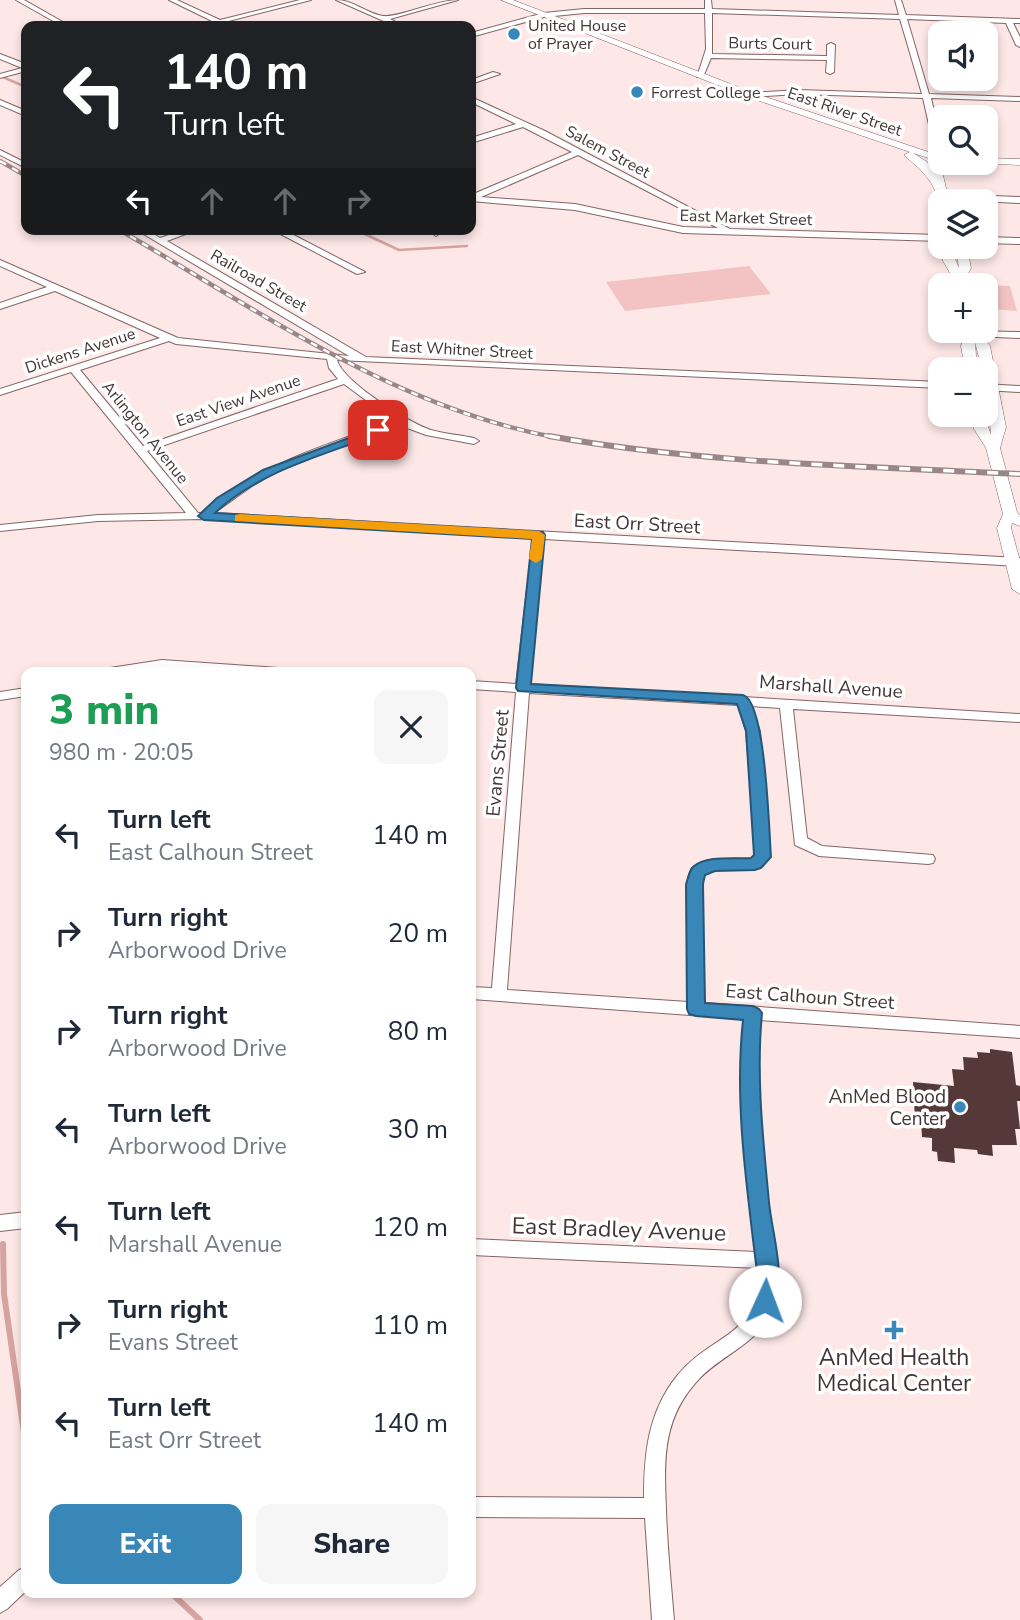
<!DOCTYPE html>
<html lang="en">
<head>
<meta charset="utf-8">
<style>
	body { margin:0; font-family:"Nunito Sans",sans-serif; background:#f6f6f7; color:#1f2937; height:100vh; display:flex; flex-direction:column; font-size:26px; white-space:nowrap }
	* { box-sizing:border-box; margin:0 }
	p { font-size:23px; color:#747a83 }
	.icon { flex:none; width:38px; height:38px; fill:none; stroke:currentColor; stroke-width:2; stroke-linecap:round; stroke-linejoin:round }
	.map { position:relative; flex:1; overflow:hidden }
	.details { position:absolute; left:21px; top:667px; width:455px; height:931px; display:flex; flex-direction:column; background:#fff; border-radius:14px; box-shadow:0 4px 10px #0003 }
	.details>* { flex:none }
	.top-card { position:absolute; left:21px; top:21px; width:455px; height:214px; border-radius:14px; box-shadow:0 4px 10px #0003; background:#202124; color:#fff; overflow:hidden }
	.buttons { position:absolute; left:928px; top:21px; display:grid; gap:14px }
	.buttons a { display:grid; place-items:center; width:70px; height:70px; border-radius:14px; background:#fff; box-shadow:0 4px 10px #0003; font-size:35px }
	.pin { position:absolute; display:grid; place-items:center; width:60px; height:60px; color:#fff; margin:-30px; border-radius:14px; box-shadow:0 4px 10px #0006 }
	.me { position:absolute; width:77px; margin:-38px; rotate:2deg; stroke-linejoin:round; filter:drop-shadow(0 0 5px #0008) }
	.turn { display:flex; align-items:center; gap:24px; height:147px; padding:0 28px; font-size:32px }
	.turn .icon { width:91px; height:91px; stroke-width:2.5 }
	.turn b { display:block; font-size:49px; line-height:60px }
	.lanes { display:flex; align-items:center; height:66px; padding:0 28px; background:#0003; justify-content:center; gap:35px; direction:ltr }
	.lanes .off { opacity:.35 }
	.round { display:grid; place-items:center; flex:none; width:74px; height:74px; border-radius:14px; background:#f6f6f7 }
	.headline { display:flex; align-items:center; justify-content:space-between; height:119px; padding:0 28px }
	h1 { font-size:42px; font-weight:800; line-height:52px; color:#1e9e55 }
	.button { display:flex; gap:14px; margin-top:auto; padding:14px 28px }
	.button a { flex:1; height:80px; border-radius:14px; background:#3986b9; color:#fff; font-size:28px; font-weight:800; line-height:80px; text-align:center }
	.button a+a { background:#f6f6f7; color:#1f2937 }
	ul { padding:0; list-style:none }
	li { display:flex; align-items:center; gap:21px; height:98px; padding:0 28px }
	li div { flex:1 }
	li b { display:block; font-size:26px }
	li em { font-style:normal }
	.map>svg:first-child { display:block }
	.green { fill:#f2c3c2 }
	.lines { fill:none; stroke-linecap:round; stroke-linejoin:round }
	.stream-far1 { stroke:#d7a3a1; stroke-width:2.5 }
	.stream { stroke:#d7a3a1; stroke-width:6 }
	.building { fill:#553939 }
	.minor-casing { stroke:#846565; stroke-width:2 }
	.major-casing { stroke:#846565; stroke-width:1 }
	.minor { fill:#fff; fill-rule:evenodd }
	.major { fill:#fff; fill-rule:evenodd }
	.rail-far1-casing { stroke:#998787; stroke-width:4.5 }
	.rail-casing { stroke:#998787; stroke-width:6 }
	.rail-far1 { stroke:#fff; stroke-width:2.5; stroke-dasharray:7; stroke-linecap:butt }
	.rail { stroke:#fff; stroke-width:3.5; stroke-dasharray:11; stroke-linecap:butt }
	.route { fill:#3986b9; stroke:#255778; stroke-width:2 }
	.slow { fill:#f59e0b }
	.poi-dot { fill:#3986b9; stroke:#fff; stroke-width:2.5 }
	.labels { text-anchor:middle; stroke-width:7; stroke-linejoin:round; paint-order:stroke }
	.far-poi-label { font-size:16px; fill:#433535; stroke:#fff; text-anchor:start }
	.far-street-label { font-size:16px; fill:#433535; stroke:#fff }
	.street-label { font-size:19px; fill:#433535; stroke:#fff }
	.poi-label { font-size:19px; fill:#433535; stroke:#fff; text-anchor:end }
	.near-street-label { font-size:23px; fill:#433535; stroke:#fff }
	.near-poi-label { font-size:23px; fill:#433535; stroke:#fff }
</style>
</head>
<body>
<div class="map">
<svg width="1020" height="1620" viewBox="0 0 1020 1620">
	<rect width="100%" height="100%" fill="#fde7e7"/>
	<!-- green -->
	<path class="green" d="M749,266L771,294L625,311L606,282Z
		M984,285L1010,286L1017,311L990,309Z"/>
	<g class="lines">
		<!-- stream-far1 -->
		<path class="stream-far1" d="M0,76L26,87
			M354,229L399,250L467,246"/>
		<!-- stream -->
		<path class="stream" d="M3,1244L4,1294L26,1447
			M170,1592L200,1620"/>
	</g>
	<!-- building -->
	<path class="building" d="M990,1049L1012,1052L1016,1085L1020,1086V1101H1017L1020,1129H1015L1017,1145H992L993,1156L978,1154L977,1150L954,1148L955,1163L938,1161L937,1152L932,1151V1138L922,1137L921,1121L915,1120L913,1082L954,1086L952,1069L964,1070L963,1057L978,1058L977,1052L990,1053Z"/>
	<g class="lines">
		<defs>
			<path id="minor" d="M16,0H24L70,26H62Z
				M169,0H177L220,20L300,0H311L209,26H199L212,21Z
				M336,0C353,0 366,13 383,16C397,18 437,0 458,0L390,19L403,26H395Z
				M705,0H711L712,9L899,15L895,0H901L906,15L1020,19V23H1013L1020,37V47L1016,45L1006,23L907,19L929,94L1020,97V101L931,98L940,137V161H937L933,159L932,138L923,98L798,94L751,97L747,95L751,93L798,90L922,94L900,19L712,13V54L827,56V45L831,43L835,45L834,72L830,74L826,72L827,60L711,58L703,77H697L706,49L705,13H584L544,17L471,37V33L544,13L584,9H705Z
				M0,54L26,64V71L0,78V74L22,68L0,59Z
				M493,72L500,74L471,84V80Z
				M471,97L545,131L730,229L940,235V241L683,233L575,210L471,201V195L572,152L523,127L471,143V138L516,124L471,102ZM578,155L718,228L683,227L575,204L481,197Z
				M0,100L26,111V116L0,105Z
				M0,150L26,163V168L0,155Z
				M943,194L1020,197V203L940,199L939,197Z
				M135,229H146L160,238L186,229H199L167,241L366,357L940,382V388L337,360C343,382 409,423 431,430C445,434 460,435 474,438L479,441L474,444L426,435L402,426L328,451L276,472L252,486L214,513L1020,558V566L544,539L529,684L1020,714V722L793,709L807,838L822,846L933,855L935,859L933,863L928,864L819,856L795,845L780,708L751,706L760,731L770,857L760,868L755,869L714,870L704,874L701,884L704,1003L1020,1026V1038L760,1020C756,1080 761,1140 767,1201C771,1232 782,1264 776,1296C766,1343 728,1349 699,1379C662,1418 664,1460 666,1509C667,1545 671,1583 674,1620H652L645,1518L471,1517V1497L644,1498C644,1454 648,1412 677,1376C711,1333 762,1337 759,1268L471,1255V1239L757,1252C746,1175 739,1096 745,1019L471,999V987L492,988L516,692L471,689V681L516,684L533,538L204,519L98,521L0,531V525L98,515L186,513L71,372L0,395V389L160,338L55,291L0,309V303L47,287L0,266V260L178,338L349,356ZM169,341L176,344L327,359L329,368L338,379L143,446L80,370ZM344,384L394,421C325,445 258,465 201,513H198L147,451ZM529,693L738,705L746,731L756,855L752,859C736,859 705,857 693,867C689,871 688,879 687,884L688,1002L507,990Z
				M271,229H282L365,272L357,274Z
				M436,229H446L436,236L432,233Z
				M985,237L1020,238V244L985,243Z
				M970,331L1020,332V338L973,336L970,335Z
				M985,384L1020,386V392L985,390Z
				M162,660L278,668L284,672H221L162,668L136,672H104L110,668Z
				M26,688V696L0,700V692Z
				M26,1212V1228L0,1231V1215Z
				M26,1567V1591L7,1609L0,1613V1587L19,1570Z"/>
			<path id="major" d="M501,0H513L754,93L940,156V162L913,153L927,162L934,171H942L949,201L940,203C931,177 923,172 904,155L910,152L748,97Z
				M985,158L1020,159V165L981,163H985Z
				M939,247H950L959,268L956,247H967L971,268L965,279L969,285H957L943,261Z
				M966,331H978L990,346L1006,427L1000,448L1017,512L1020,515V526L1012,523L1011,528L1020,561V594L1012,589L997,528L1003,514L986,448L974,429L971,415H984L991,435L985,369H982L975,342L977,369H965L961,346Z"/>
		</defs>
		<!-- minor casing -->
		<use href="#minor" class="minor-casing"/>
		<!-- major casing -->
		<use href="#major" class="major-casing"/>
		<!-- minor -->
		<use href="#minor" class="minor"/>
		<!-- major -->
		<use href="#major" class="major"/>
		<defs>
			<path id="rail-far1" d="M0,161L26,176
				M118,229C258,310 396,409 559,438"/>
			<path id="rail" d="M549,436C704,464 863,466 1020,474"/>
		</defs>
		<!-- rail-far1 casing -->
		<use href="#rail-far1" class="rail-far1-casing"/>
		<!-- rail casing -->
		<use href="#rail" class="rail-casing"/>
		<!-- rail-far1 -->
		<use href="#rail-far1" class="rail-far1"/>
		<!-- rail -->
		<use href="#rail" class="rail"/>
	</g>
	<!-- route -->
	<path class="route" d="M378,427L382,428V433C326,454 259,471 215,513L543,532L545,535L531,684L743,695C766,701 769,832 771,857L761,868L755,870L715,871L705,875L703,884L705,1003L753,1006L759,1009L762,1013C756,1076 763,1139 769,1202C772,1234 787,1277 773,1308L765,1311L758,1308C753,1297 758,1284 757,1272C747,1189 734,1102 743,1020L696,1016L689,1014L687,1009L686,884C688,879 689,871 693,867C706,855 734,859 751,858L754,855L746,731L737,704L518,691L516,688L532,539L204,520L198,516L217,498L263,470Z"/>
	<!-- slow -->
	<path class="slow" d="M240,514L539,531L545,535L542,559L536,563L529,559L532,539L235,521V515Z"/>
	<!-- markers -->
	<g class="poi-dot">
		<circle cx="514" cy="34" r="7"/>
		<circle cx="637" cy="92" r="7"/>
		<circle cx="960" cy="1107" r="7"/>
		<path d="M890.5 1319.5h7v7h7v7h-7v7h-7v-7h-7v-7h7z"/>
	</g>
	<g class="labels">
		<!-- far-poi labels -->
		<g class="far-poi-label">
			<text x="528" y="31">United House<tspan x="528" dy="18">of Prayer</tspan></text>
			<text x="651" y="98">Forrest College</text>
		</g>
		<!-- far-street labels -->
		<g class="far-street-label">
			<text transform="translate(770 43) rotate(1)" y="6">Burts Court</text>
			<text transform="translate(845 111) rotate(19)" y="6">East River Street</text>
			<text transform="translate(608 151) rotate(28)" y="6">Salem Street</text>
			<text transform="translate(746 217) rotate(2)" y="6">East Market Street</text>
			<text transform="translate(259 280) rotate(30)" y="6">Railroad Street</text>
			<text transform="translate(462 349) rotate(3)" y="6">East Whitner Street</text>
			<text transform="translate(80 350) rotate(-18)" y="6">Dickens Avenue</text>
			<text transform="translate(238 400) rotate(-19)" y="6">East View Avenue</text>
			<text transform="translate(146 432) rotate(51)" y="6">Arlington Avenue</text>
		</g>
		<!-- street labels -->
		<g class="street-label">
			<text transform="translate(637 523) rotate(3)" y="7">East Orr Street</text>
			<text transform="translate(831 686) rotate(4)" y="7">Marshall Avenue</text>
			<text transform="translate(497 763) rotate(-85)" y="7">Evans Street</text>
			<text transform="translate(810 996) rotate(4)" y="7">East Calhoun Street</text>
		</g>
		<!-- poi labels -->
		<g class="poi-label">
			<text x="946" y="1103">AnMed Blood<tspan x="946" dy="22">Center</tspan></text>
		</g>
		<!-- near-street labels -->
		<g class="near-street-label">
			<text transform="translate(619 1229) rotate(2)" y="8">East Bradley Avenue</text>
		</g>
		<!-- near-poi labels -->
		<g class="near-poi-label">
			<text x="894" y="1365">AnMed Health<tspan x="894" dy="26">Medical Center</tspan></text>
		</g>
	</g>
</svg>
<div class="buttons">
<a><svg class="icon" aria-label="sound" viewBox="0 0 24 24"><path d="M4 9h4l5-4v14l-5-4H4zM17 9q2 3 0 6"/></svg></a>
<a><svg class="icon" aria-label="search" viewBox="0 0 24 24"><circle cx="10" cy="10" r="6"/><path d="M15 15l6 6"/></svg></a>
<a><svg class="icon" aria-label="layers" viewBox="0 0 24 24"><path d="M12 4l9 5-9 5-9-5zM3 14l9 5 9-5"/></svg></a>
<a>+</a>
<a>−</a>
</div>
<div class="pin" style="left:378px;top:430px;background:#d93025"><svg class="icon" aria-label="arrive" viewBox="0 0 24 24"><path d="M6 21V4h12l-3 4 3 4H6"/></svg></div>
<svg class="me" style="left:765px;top:1301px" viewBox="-20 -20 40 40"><circle r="19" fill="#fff"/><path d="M0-13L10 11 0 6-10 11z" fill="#3986b9"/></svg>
<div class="top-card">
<div class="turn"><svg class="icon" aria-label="left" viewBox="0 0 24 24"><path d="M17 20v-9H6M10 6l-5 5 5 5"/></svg><div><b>140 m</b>Turn left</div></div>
<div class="lanes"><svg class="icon" aria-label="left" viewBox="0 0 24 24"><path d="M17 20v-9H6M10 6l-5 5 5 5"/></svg><svg class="icon off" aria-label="ahead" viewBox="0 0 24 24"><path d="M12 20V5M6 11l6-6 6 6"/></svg><svg class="icon off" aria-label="ahead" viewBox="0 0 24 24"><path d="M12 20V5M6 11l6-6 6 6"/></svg><svg class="icon off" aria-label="right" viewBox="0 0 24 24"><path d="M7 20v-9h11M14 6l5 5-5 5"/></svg></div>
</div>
<section class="details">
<div class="headline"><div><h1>3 min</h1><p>980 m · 20:05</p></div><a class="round"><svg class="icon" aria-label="close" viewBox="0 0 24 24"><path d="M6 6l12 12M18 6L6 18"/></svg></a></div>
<ul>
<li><svg class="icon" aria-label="left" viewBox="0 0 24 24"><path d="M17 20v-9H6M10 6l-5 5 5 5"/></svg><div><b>Turn left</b><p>East Calhoun Street</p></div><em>140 m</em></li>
<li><svg class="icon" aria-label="right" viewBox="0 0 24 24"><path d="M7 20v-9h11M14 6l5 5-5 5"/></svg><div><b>Turn right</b><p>Arborwood Drive</p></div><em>20 m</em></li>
<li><svg class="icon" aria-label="right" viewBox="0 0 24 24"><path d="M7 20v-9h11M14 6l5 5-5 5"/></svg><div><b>Turn right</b><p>Arborwood Drive</p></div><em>80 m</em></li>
<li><svg class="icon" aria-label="left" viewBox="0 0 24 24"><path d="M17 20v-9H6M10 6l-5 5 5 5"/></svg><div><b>Turn left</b><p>Arborwood Drive</p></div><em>30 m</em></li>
<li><svg class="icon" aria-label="left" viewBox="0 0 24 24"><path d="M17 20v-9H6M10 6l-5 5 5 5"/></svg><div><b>Turn left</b><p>Marshall Avenue</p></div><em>120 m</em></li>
<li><svg class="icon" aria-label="right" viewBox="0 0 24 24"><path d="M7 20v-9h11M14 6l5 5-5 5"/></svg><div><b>Turn right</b><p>Evans Street</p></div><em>110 m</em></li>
<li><svg class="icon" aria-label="left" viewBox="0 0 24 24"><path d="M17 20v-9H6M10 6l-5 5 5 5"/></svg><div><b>Turn left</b><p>East Orr Street</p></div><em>140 m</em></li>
</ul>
<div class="button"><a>Exit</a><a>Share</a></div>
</section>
</div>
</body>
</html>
